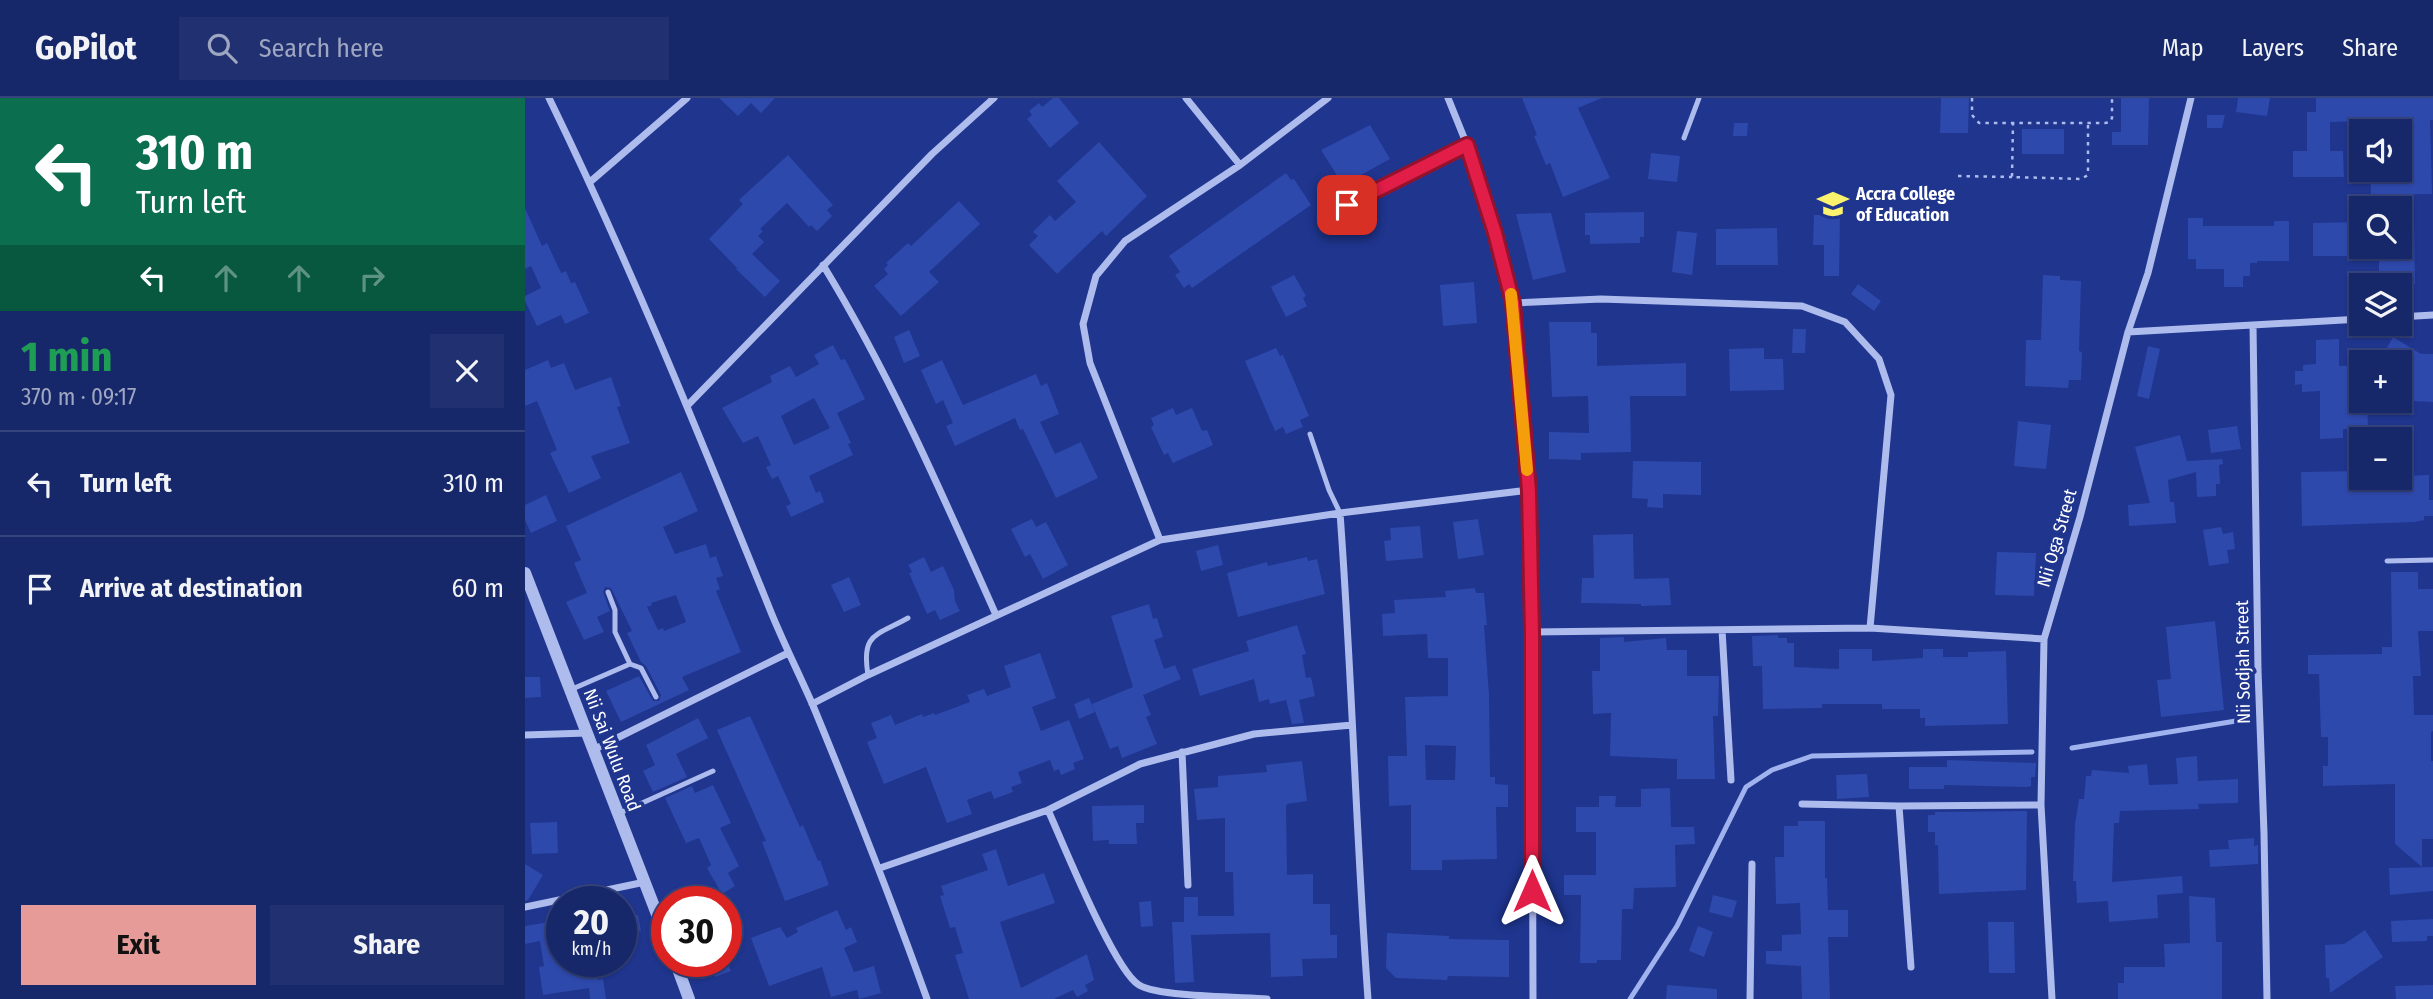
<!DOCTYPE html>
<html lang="en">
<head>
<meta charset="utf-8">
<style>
	body { margin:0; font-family:"Fira Sans Condensed",sans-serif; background:#203070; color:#f1f3f6; height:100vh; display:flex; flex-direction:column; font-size:26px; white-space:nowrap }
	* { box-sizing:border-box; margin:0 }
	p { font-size:23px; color:#9ea6c1 }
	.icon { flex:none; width:38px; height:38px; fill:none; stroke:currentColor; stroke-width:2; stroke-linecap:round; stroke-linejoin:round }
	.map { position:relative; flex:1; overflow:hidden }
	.drawer { display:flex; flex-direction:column; background:#17286a; width:525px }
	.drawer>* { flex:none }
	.top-card { background:#0b6e4f; color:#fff; overflow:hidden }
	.tools { position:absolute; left:1824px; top:21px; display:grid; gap:14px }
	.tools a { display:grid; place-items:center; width:63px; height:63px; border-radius:0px; background:#17286a; box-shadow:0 2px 5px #0004,0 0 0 2px #36447e; font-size:35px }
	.speed { position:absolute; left:21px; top:788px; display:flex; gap:14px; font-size:35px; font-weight:700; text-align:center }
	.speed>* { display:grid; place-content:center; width:91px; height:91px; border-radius:50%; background:#17286a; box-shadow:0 2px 5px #0004,0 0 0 2px #36447e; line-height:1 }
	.speed small { font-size:18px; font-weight:400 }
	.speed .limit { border:10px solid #d22; background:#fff; color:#111 }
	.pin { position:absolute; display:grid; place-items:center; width:60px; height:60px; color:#fff; margin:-30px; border-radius:14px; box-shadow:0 4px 10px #0006 }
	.me { position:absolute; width:77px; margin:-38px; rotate:0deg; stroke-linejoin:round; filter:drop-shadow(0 0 5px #0008) }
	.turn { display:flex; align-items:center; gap:24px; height:147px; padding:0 21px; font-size:32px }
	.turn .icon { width:91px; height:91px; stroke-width:2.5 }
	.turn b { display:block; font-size:49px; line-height:60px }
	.lanes { display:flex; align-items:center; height:66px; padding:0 21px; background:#0003; justify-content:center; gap:35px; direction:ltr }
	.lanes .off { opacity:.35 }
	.round { display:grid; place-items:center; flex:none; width:74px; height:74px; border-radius:0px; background:#203070 }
	.summary { display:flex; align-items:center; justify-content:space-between; height:119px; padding:0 21px }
	h1 { font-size:42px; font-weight:700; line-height:52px; color:#1e9e55 }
	.action { display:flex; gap:14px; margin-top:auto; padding:14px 21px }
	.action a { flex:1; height:80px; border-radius:0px; background:#e69b98; color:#111; font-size:28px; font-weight:700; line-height:80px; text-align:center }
	.action a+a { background:#203070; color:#f1f3f6 }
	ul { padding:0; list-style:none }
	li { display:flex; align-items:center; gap:21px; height:105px; padding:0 21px; border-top:2px solid #36447e }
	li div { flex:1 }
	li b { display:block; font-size:26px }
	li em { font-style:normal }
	header { display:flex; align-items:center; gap:42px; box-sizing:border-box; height:98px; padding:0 35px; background:#17286a; border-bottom:2px solid #36447e }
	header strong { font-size:33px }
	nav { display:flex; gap:38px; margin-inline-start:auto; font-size:24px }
	.search { width:490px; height:63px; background:#203070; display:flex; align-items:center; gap:18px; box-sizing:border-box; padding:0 24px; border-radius:0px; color:#9ea6c1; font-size:26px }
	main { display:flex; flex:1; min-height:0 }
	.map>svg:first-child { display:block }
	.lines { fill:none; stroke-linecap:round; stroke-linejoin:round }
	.stream { stroke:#a1b3ee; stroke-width:5 }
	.building { fill:#2e49ac; fill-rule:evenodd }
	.path { stroke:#adbbed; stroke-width:2.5; stroke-dasharray:3.5 5; stroke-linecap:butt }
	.service { stroke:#adbbed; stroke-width:5 }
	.minor { stroke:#adbbed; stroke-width:7 }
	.tertiary { stroke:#adbbed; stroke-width:12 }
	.route-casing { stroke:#92132f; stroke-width:18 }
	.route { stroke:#e11d48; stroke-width:12 }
	.slow { stroke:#f59e0b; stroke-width:12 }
	.labels { text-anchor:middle; stroke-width:7; stroke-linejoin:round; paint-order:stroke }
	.poi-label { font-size:18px; font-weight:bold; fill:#fff; stroke:#1f358e; text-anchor:start }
	.street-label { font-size:18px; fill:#fff; stroke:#1f358e }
</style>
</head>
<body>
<header>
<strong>GoPilot</strong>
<div class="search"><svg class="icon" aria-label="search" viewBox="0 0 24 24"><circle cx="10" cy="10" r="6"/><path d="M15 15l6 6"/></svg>Search here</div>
<nav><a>Map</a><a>Layers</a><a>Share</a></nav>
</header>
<main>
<section class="drawer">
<div class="top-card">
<div class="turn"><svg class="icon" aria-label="left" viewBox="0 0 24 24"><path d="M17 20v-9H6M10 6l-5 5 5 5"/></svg><div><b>310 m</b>Turn left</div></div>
<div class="lanes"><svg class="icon" aria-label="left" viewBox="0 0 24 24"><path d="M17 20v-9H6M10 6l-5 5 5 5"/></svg><svg class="icon off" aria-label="ahead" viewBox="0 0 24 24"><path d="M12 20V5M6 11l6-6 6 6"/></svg><svg class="icon off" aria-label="ahead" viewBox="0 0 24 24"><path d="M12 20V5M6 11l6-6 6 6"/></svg><svg class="icon off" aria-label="right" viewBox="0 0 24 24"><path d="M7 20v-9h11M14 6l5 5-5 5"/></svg></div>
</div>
<div class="summary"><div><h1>1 min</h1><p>370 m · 09:17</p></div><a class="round"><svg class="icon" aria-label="close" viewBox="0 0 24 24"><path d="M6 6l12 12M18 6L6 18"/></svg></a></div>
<ul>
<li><svg class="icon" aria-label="left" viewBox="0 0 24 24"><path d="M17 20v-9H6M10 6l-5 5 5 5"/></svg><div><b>Turn left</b></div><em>310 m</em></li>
<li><svg class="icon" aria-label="arrive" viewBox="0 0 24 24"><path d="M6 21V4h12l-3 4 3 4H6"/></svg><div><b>Arrive at destination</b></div><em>60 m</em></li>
</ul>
<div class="action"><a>Exit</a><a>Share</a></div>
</section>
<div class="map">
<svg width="1908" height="901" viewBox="0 0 1908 901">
	<rect width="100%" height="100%" fill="#1f358e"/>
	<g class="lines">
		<!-- stream -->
		<path class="stream" d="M1547,650L1723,621
			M1105,901L1152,828L1221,689L1247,672L1287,658L1507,654"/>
	</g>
	<!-- building -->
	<path class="building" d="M194,0H250L236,15L226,5L213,18Z
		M528,0H534L554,25L525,50L502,21L507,17L504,13L514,5L517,9Z
		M997,0H1077L1053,10L1085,80L1038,99L1025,65L1021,67L1009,38L1012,37Z
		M1416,0H1444L1443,35H1415Z
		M1596,0H1624L1623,47H1587V34H1596Z
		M1713,0H1745L1742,18L1711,14Z
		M1791,0H1908V22H1905L1907,96L1846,97L1845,72H1874V22L1805,24V53H1818L1819,79H1768V53H1782V14H1791Z
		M1682,17H1700L1697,30H1682Z
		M1209,25H1223L1222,38H1208Z
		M845,27L865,61L818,87L796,52Z
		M1497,31H1539V56H1497Z
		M574,44L622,98L581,138L577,133L532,176L504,147L513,138L508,134L525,117L530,123L551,104L532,83Z
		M1126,55L1155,58L1152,84L1123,81Z
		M263,57L308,107L302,112L307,118L292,133L286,127L284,129L262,105L235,131L238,133L233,138L239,144L227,156L255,183L240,199L211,171L212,170L184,141L218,106L214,102Z
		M761,75L766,82L769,81L786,107L667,190L664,186L659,190L650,177L655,174L644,158Z
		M434,103L455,126L404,174L414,184L376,218L349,188L363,176L359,171L363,167L361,165L383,145L386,148Z
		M0,110L17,148L22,145L36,175L41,173L46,185L50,184L64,215L40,226L36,217L12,228L0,203V198L16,190L6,168L0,171Z
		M1119,114V139H1115V145L1065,146V137H1060V115Z
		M1026,115L1041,174L1008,182L991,116Z
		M1289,117H1315L1314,178H1299V147H1288Z
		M1663,120H1678V128H1749V123H1764V163H1732V165H1725V178H1718V189H1699V171H1671V161H1663Z
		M1836,124V158H1788V125Z
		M1874,127H1889L1890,186L1854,187V149H1874Z
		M1252,130L1253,167H1191V131Z
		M1152,133L1172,135L1167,177L1147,174Z
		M769,177L781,198L778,200L782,208L761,219L746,189Z
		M1518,177L1535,178V182L1556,183L1554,253L1557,254L1556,282H1544L1543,290L1500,288L1501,242H1516Z
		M949,184L952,225L918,228L915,187Z
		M1333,186L1356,203L1349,213L1326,196Z
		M1024,224H1066V235H1072V268L1161,265V298H1105L1106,354L1056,355V362L1024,361V334L1064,335L1063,298L1027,299Z
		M1268,231H1281L1280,255H1267Z
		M384,232L395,258L379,265L369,239Z
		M1868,239L1896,256H1908V304L1887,303L1885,307H1874V264H1854Z
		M1814,241V268L1836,267V303H1842L1843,331H1818V340L1795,341V293L1777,294V286L1770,287V273H1778V267L1791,266V242Z
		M308,247L316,262L320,261L340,301L312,315L326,345L323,346L328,357L284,378L291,395L295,393L299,404L266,419L261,408L266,406L253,378L247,381L241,369L246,367L233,338L218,345L197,310L247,284L245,278L265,268L271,279L294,266L289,257ZM289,300L305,330L269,347L256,318Z
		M1623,248L1635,251L1624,301L1612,298Z
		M751,250L755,258L758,257L784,318L775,322L778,329L761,336L758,329L750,333L720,263Z
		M1239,250V261H1258L1259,292L1205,293L1204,251Z
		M23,262L26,270L39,265L50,292L86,279L96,308L92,309L105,345L66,358L76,380L44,395L25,355L32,352L12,303L0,308V272Z
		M417,262L438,307L511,276L516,288L522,285L534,316L515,324L530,356L556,344L573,380L531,400L498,331L495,332L490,320L430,348L421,328L428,325L418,302L411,306L396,272Z
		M648,310L651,317L667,310L677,333L682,332L688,347L648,365L643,355L639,357L626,329L629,327L626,320Z
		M1493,323L1526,327L1521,371L1489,368Z
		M1712,328L1716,351L1686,355L1683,332Z
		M1655,337L1662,363L1697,361L1698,366L1694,367L1695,386H1691V398L1672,399L1671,374L1643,382L1645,404H1649L1651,425L1604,428L1603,407L1625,405L1610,349Z
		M1108,363L1176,364V397L1138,396V410L1122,409L1123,401L1107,400Z
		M1836,373V380L1904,377V402H1908V418H1899V422L1890,424L1777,428L1776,374Z
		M156,374L173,413L138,429L150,456L181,446L185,460L191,458L198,478L191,480L195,491L191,493L216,554L157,579L164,592L96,624L81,593L114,578L128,603H134L136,597L121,568L116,564L102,535L107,533L86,490L80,489L78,494L85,513L72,519L79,534L59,542L41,504L62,495L49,465L56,462L41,428ZM151,497L161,524L139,533L138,530L133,532L122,509L127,507L126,505Z
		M21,397L32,423L6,435L0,422V407Z
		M507,421L511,429L521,424L543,467L518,481L505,456L500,459L486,431Z
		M953,421L959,457L933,461L928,424Z
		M895,428L898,460L861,463L859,443L866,442L865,430Z
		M1696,429L1698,436L1708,434L1710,451L1702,452L1704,465L1684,468L1678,432Z
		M1108,436L1109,481L1144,480L1146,507L1116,508V506L1056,505L1057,480H1069L1068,437Z
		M693,447L698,467L676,473L671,453Z
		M1472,454L1511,455L1509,498L1470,497Z
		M399,459L406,474L418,468L429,492L430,503L435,513L415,522L410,512L402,516L384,475L387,474L383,467Z
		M782,459L783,463L792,461L800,496L713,519L702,475L742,464L743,468Z
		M1866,474H1893V491H1908V533H1893L1896,578H1888L1889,617H1908V633L1906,634V663H1908V741H1897V769L1870,746V686L1798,688V668H1803V639H1796L1794,576H1783V557L1857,556V549H1867Z
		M324,479L336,507L319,514L306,487Z
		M950,490L951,495H959L962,527H959L964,597L965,679H970V686L983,687V709H971L972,761L917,762V772H886V707L864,708L863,658H882L880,599L923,598V560H903L902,536L858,538L857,516L870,515L869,502L921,499L920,493ZM900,647L931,648L930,682H901Z
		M624,506L628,521L632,520L638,539L629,542L639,571L650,567L656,581L618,597L626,617L621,619L632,646L597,660L593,648L585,651L567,606L608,589L586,518Z
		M1690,523L1699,612L1636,619L1632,582L1646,581L1641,529Z
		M772,527L781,556L777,557L781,580L786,579L790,598L774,602L779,625L767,626L761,602L745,606L744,601L734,604L729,581L675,598L667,571L724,553L721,543Z
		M1253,537V540H1262V545H1269V569L1314,571V551H1347V563L1398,560V551H1418V559H1443V554L1481,553L1483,626L1400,628V620H1395V611H1357V606H1297V610L1238,611L1237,568H1228L1227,538Z
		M1099,539V544L1141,540L1142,552H1162V578H1194L1193,618H1188L1190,681H1152V661L1085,658L1086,615L1068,616L1067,573H1075V540Z
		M515,555L531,600L507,609L516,633L544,622L559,661L548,665L550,671L536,677L534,671L529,673L525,662L493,674L497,685L486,689L488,694L469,701L466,693L442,702L447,716L422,725L401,669L359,686L342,644L352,640L346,625L366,617L370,627L397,616L398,619L409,615L410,617L445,604L442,597L459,591L462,598L486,589L479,568Z
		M0,579H15L16,599L0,600Z
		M564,600L570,614L554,621L549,606Z
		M225,618L275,729L278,727L293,763L295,762L304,787L260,803L237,744L241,743L192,632Z
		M173,620L183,640L151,656L162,679L128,694L118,673L130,667L121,647Z
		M1672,658L1673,683L1713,681V705L1673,706L1674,711L1595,713L1594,725H1589L1587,784L1657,778L1658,795L1632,797L1633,820L1584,824L1583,803L1552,805L1551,783H1548L1550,726L1554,701H1559L1561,678H1566L1567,672L1604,675L1603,668L1622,666L1624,687L1653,686L1651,660Z
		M1422,662L1511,665L1510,679H1506V688L1502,689L1419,687V691H1384V669H1422Z
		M777,663L782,703L762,706L761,709L762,777L788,776V806H805V837H812V860L777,861L778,878L746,879L745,835L666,837L669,884L650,885L647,824H659V799H673V818H709L708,774H700V720L672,722L669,691L693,689V678L742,674L741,667Z
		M1342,676L1344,699L1312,701L1311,677Z
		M188,687L206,725L195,730L214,768L203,775L210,788L197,796L182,770L186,767L174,740L161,745L140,700L167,688L170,695Z
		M1145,690L1146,729H1169L1170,746L1150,747L1151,789L1109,790L1108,811H1097L1096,862H1072V865H1055L1056,797H1039V777H1071V734H1051V709H1074V698H1091L1090,709H1116V691Z
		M619,707V725H611L612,746H584V742L568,743L567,708Z
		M1502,713L1501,792L1414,796L1413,747H1410V734H1403V717H1410V714Z
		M1273,723H1300V780H1302L1303,812H1323V839H1303L1305,901H1277L1276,868L1241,866V853H1257V837L1276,836L1275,805L1251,806L1250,759H1259V728H1273Z
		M32,724L33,755L7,756L5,725Z
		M1729,740V748L1733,747V766L1685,769L1684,752L1704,751L1703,742Z
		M471,751L483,788L519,775L530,805L475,824L496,890L562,856L569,882L560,887L563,893L552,899L548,892L529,901H444L430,857L438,855L430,829L425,830L415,798L419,797L416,788L463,772L457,756Z
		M0,766L18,777L3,802L0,803Z
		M1908,769V793L1865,797L1864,770Z
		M1188,797L1212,803L1207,820L1184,814Z
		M1664,798L1690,800L1691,844H1697V901H1593V885H1599V869H1640L1639,846L1665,845Z
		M626,803L628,828L616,829L614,804Z
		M312,812L321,832L326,829L332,844L319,850L329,874L349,868L356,895L334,901L332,892L306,899L297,869L244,888L226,840L255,829L262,840L273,834L271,830Z
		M113,817L116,833L98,836L96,820Z
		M1908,821V838H1902V843L1867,844L1866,823Z
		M37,822V863H70L73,882L78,881L81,901H65L64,890L18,897L14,869L19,868L15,843L0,846V828Z
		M1463,824H1489L1490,875H1464Z
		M1173,828L1188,834L1179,859L1164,853Z
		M1840,832L1858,859L1805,895L1804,880H1801L1800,847L1819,846Z
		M862,835L924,838V841L984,842V879L923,878L922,882L871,880L861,870Z
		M183,863H202L206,873L190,879Z
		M1142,887L1192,891V901H1141Z
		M1908,887V901H1871L1870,888Z"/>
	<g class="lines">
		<!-- path -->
		<path class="path" d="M1447,0V17L1454,25H1580L1585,24L1587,20V0
			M1488,24L1487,79L1556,81L1563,77V25
			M1433,78L1487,79"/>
		<!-- service -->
		<path class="service" d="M1159,40L1174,0
			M798,119L942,47
			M785,336L804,392L815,415
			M1862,463L1908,462
			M83,494L90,512V534L105,566
			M343,577C336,535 351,538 383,520
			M45,592L105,566L116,570L131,599
			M95,715L188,673"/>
		<!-- minor -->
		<path class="minor" d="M24,0C107,170 177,344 248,519C261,550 276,580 289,610C329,707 367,803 402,901
			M661,0L715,67
			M923,0L942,47L970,135L988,205L1004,392L1007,534L1008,901
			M65,84L162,0
			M298,167C366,278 418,398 471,517
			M988,205L1076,201L1277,208L1320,224L1354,261L1366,297L1345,530
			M1874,219L1908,217
			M1728,227L1733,572L1739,735L1742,901
			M1603,234L1836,221
			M162,308L407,56L469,0
			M815,415C827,577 831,739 843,901
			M635,442L565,265L558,226L571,178L600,143L715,67L803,0
			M1197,532L1206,682
			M1007,534L1345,530L1519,541
			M287,606L343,577L635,442L815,415L1004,392
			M0,637L62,635
			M68,652L263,555
			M657,654L663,787
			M1277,706L1374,708
			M523,712C538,745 589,872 614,887C634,899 716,899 742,901
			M355,770L523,712L615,666L729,636L827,627
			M0,809L120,784
			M1386,869L1374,708L1516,707
			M1225,901L1227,766
			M1527,901L1516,707L1519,541L1555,419L1603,234L1623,175L1666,0"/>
		<!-- tertiary -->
		<path class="tertiary" d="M0,475L142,842
			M150,863L164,901"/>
	</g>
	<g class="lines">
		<defs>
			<path id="route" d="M822,107L942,47L970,135L988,205L1004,393L1007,534V793"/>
		</defs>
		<!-- route casing -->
		<use href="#route" class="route-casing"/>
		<!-- route -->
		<use href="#route" class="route"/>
		<!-- slow -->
		<path class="slow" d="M986,196L1002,372"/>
	</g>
	<!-- icons -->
	<defs>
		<symbol id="university-bare" viewBox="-9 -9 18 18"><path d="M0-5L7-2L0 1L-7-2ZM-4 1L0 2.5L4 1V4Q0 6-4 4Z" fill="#fbf36d" stroke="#1f358e" stroke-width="2.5" paint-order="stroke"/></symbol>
	</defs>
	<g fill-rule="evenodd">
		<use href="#university-bare" x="1286" y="84" width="44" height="44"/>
	</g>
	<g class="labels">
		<!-- poi labels -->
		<g class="poi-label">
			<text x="1331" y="102">Accra College<tspan x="1331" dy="21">of Education</tspan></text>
		</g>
		<!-- street labels -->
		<g class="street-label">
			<text transform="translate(1532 440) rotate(-74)" y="6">Nii Oga Street</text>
			<text transform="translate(1718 564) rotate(-91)" y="6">Nii Sodjah Street</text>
			<text transform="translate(87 652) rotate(69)" y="6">Nii Sai Wulu Road</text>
		</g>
	</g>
</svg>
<div class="tools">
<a><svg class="icon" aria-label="sound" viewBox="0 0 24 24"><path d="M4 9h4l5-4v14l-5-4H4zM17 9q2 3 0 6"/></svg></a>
<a><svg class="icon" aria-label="search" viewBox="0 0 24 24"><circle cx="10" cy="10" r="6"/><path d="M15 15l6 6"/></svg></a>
<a><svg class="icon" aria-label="layers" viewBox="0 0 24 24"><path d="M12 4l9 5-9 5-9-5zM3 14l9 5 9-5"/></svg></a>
<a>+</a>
<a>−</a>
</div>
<div class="speed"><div>20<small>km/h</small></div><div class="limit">30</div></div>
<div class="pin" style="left:822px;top:107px;background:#d93025"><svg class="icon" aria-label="arrive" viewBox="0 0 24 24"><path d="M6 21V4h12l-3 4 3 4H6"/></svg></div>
<svg class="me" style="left:1007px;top:793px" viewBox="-20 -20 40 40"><path d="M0-17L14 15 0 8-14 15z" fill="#e11d48" stroke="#fff" stroke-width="4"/></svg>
</div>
</main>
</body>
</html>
